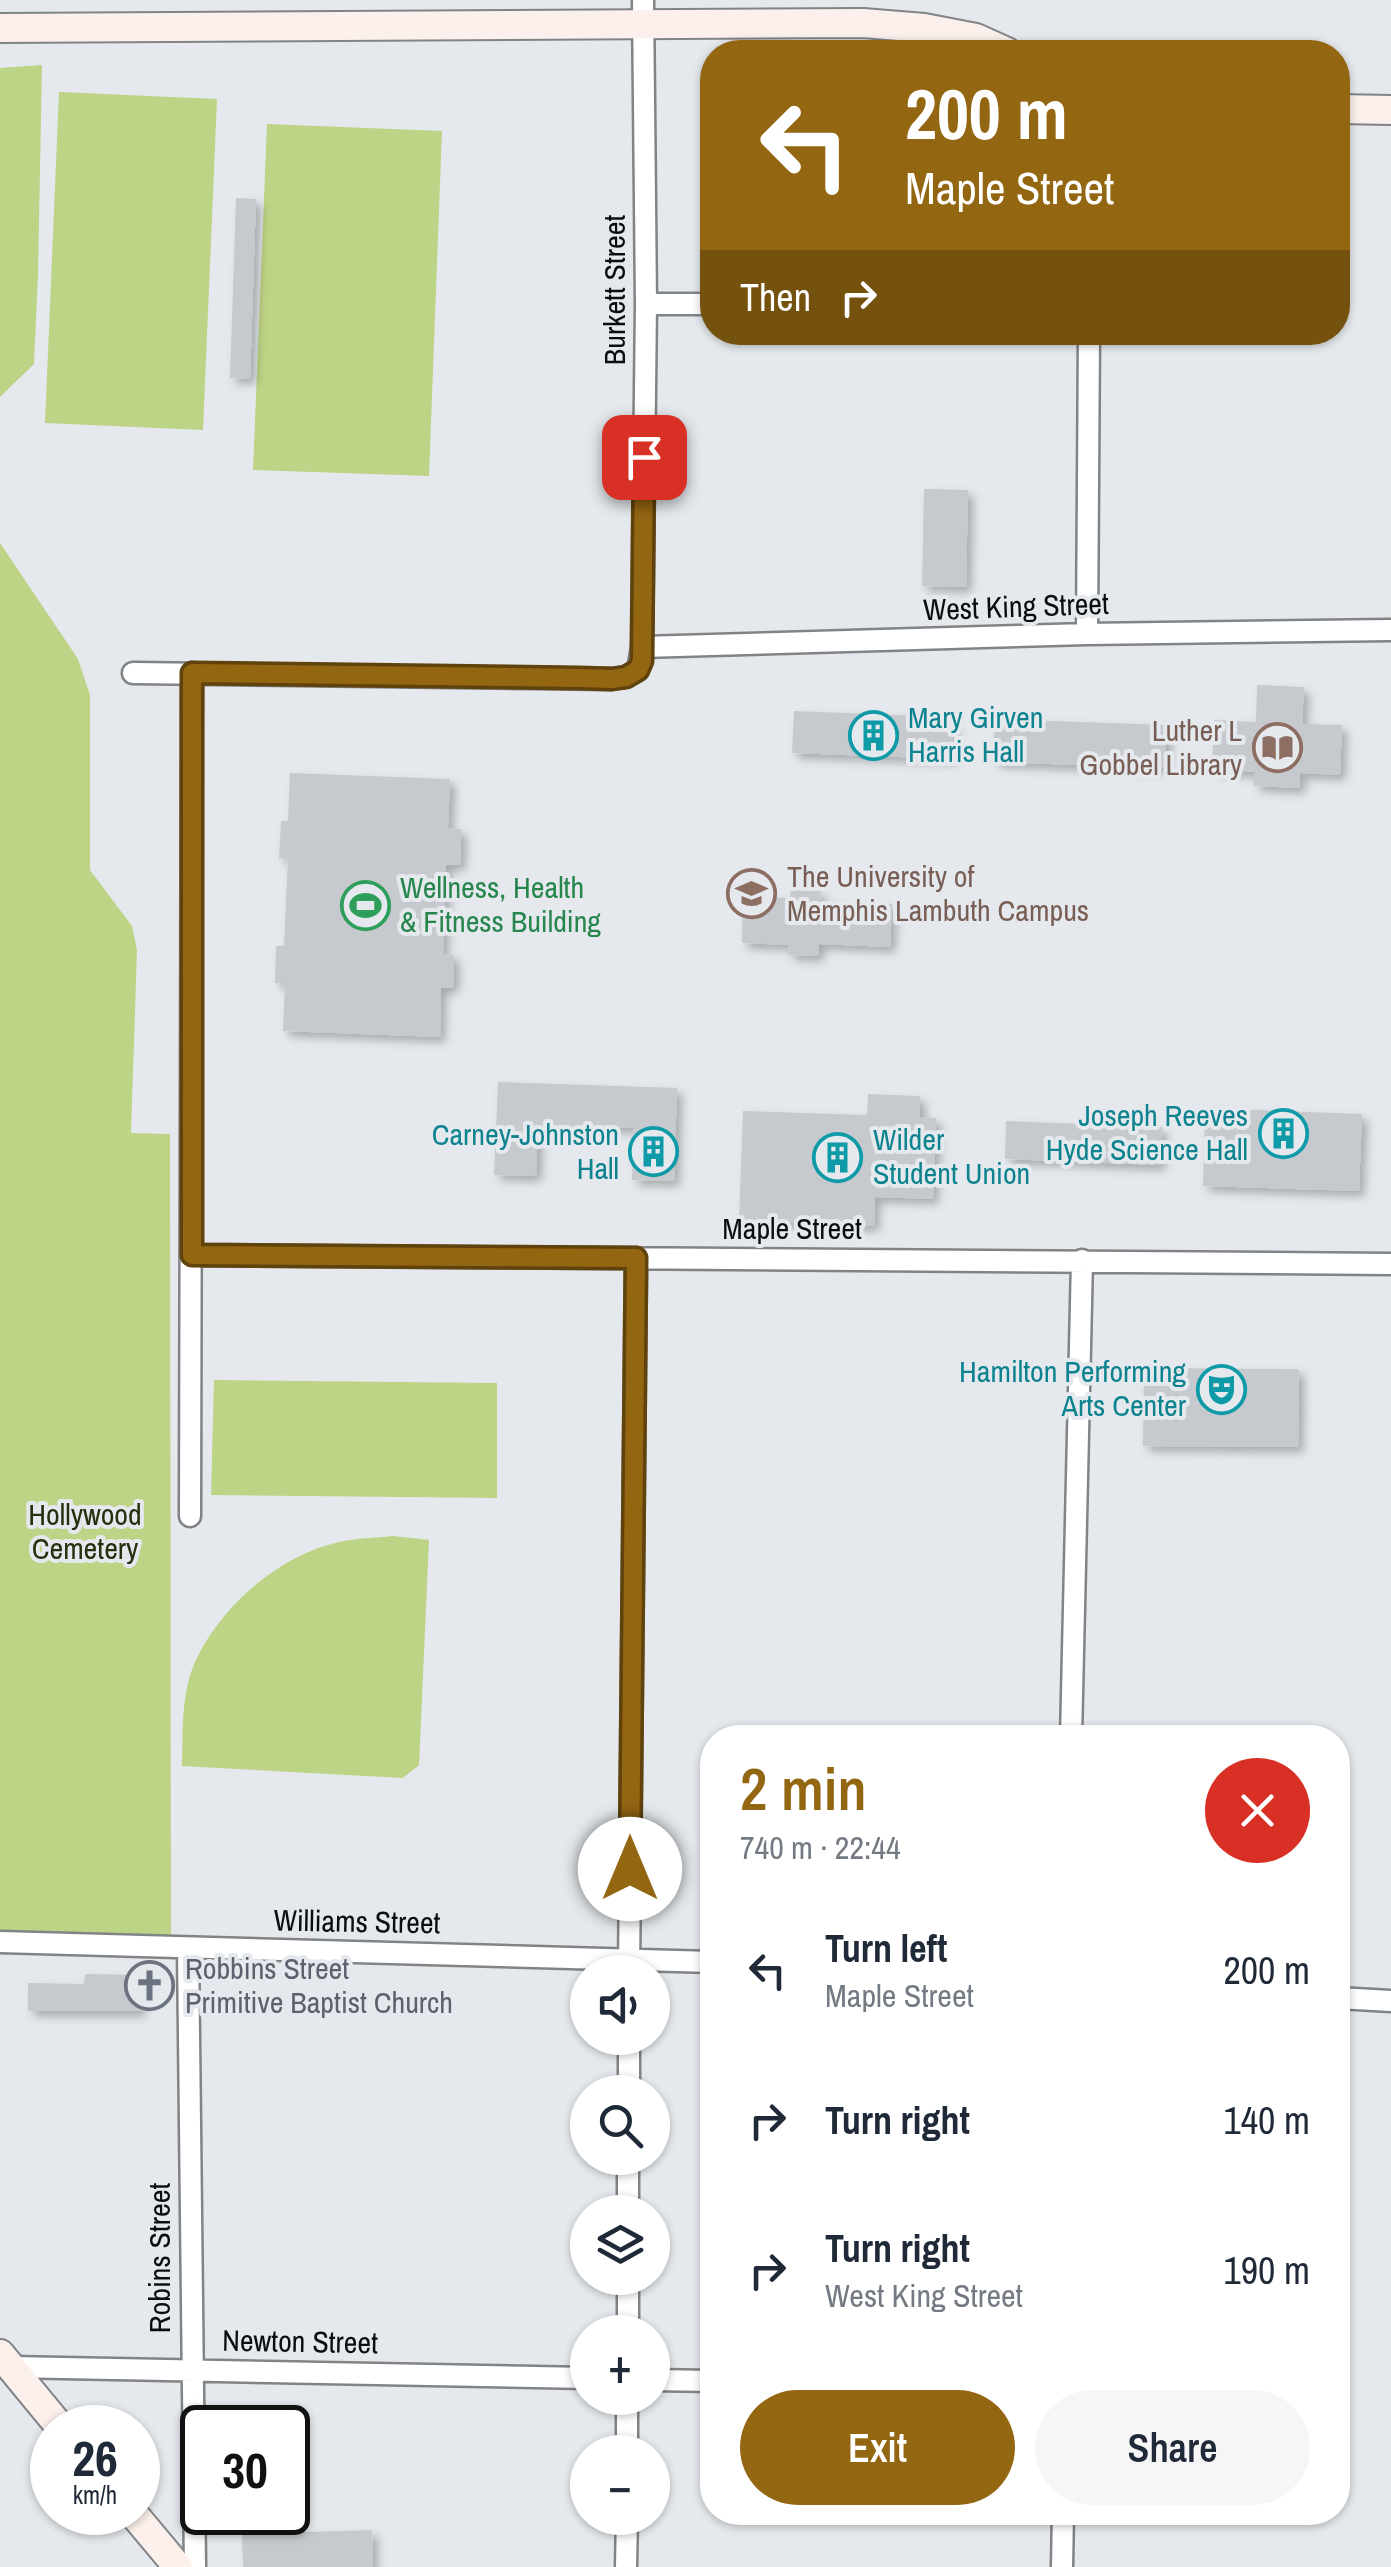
<!DOCTYPE html>
<html lang="en">
<head>
<meta charset="utf-8">
<style>
	body { margin:0; font-family:"Archivo Narrow",sans-serif; background:#f6f6f7; color:#1f2937; height:100vh; display:flex; flex-direction:column; font-size:38px; white-space:nowrap }
	* { box-sizing:border-box; margin:0 }
	p { font-size:32px; color:#747a83 }
	.icon { flex:none; width:55px; height:55px; fill:none; stroke:currentColor; stroke-width:2; stroke-linecap:round; stroke-linejoin:round }
	.map { position:relative; flex:1; overflow:hidden }
	.sheet { position:absolute; left:700px; top:1725px; width:650px; height:800px; display:flex; flex-direction:column; background:#fff; border-radius:40px; box-shadow:0 2px 8px #0004 }
	.sheet>* { flex:none }
	.top-card { position:absolute; left:700px; top:40px; width:650px; height:305px; border-radius:40px; box-shadow:0 2px 8px #0004; background:#936612; color:#fff; overflow:hidden }
	.buttons { position:absolute; left:570px; top:1955px; display:grid; gap:20px }
	.buttons a { display:grid; place-items:center; width:100px; height:100px; border-radius:50%; background:#fff; box-shadow:0 2px 8px #0004; font-size:50px }
	.speed { position:absolute; left:30px; top:2405px; display:flex; gap:20px; font-size:50px; font-weight:700; text-align:center }
	.speed>* { display:grid; place-content:center; width:130px; height:130px; border-radius:50%; background:#fff; box-shadow:0 2px 8px #0004; line-height:1 }
	.speed small { font-size:25px; font-weight:400 }
	.speed .limit { border:5px solid #111; border-radius:15px; background:#fff; color:#111 }
	.pin { position:absolute; display:grid; place-items:center; width:85px; height:85px; color:#fff; margin:-42px; border-radius:20px; box-shadow:0 5px 15px #0006 }
	.me { position:absolute; width:110px; margin:-55px; rotate:0deg; stroke-linejoin:round; filter:drop-shadow(0 0 8px #0008) }
	.turn { display:flex; align-items:center; gap:35px; height:210px; padding:0 40px; font-size:45px }
	.turn .icon { width:130px; height:130px; stroke-width:2.5 }
	.turn b { display:block; font-size:70px; line-height:85px }
	.then { display:flex; align-items:center; height:95px; padding:0 40px; background:#0003; gap:20px; font-size:38px }
	.round { display:grid; place-items:center; flex:none; width:105px; height:105px; border-radius:52px; background:#f6f6f7 }
	.summary { display:flex; align-items:center; justify-content:space-between; height:170px; padding:0 40px }
	h1 { font-size:60px; font-weight:600; line-height:75px; color:#936612 }
	.primary-button { display:flex; gap:20px; margin-top:auto; padding:20px 40px }
	.primary-button a { flex:1; height:115px; border-radius:60px; background:#936612; color:#fff; font-size:40px; font-weight:600; line-height:115px; text-align:center }
	.primary-button a+a { background:#f6f6f7; color:#1f2937 }
	ul { padding:0; list-style:none }
	li { display:flex; align-items:center; gap:30px; height:150px; padding:0 40px }
	li div { flex:1 }
	li b { display:block; font-size:38px }
	li em { font-style:normal }
	.map>svg:first-child { display:block }
	.green { fill:#bdd385 }
	.building { fill:#c6c9cd; filter:url(#shadow) }
	.lines { fill:none; stroke-linecap:round; stroke-linejoin:round }
	.street-casing { stroke:#818487; stroke-width:25 }
	.secondary-casing { stroke:#818487; stroke-width:32 }
	.street { stroke:#fff; stroke-width:20 }
	.secondary { stroke:#fbf0ec; stroke-width:28 }
	.route-casing { stroke:#60420c; stroke-width:25 }
	.route { stroke:#936612; stroke-width:18 }
	.labels { text-anchor:middle; stroke-width:8; stroke-linejoin:round; paint-order:stroke }
	.street-label { font-size:30px; fill:#0c0d0e; stroke:#e5e9ed }
	.culture-label { font-size:30px; fill:#0d838f; stroke:#e5e9ed; text-anchor:end }
	.education-label { font-size:30px; fill:#785e54; stroke:#e5e9ed; text-anchor:end }
	.leisure-label { font-size:30px; fill:#27864d; stroke:#e5e9ed; text-anchor:start }
	.park-label { font-size:30px; fill:#272f0e; stroke:#e5e9ed }
	.worship-label { font-size:30px; fill:#5b616d; stroke:#e5e9ed; text-anchor:start }
</style>
</head>
<body>
<div class="map">
<svg width="1391" height="2567" viewBox="0 0 1391 2567">
	<defs>
		<filter id="shadow"><feDropShadow dx="5.5" dy="5.5" stdDeviation="5" flood-color="#0004"/></filter>
	</defs>
	<rect width="100%" height="100%" fill="#e5e9ed"/>
	<!-- green -->
	<path class="green" d="M42,65L38,274L34,364L0,397V68Z
		M59,92L217,99L203,430L45,423Z
		M267,124L442,131L429,476L253,470Z
		M0,543L78,659L90,695V870L132,926L137,950L131,1133L170,1134L171,1938L0,1930Z
		M214,1380L497,1383V1498L211,1495Z
		M393,1536L429,1540L419,1765L403,1778L182,1766C183,1735 181,1697 193,1667C217,1609 277,1556 339,1542C356,1538 375,1538 393,1536Z"/>
	<!-- building -->
	<path class="building" d="M236,198L256,199L250,379L230,378Z
		M924,489L968,490L966,587L922,586Z
		M1257,685L1304,687L1302,724L1342,725L1340,775L1300,773V788L1254,786V772L1212,770L1214,720L1256,722Z
		M794,711L953,717L952,759L792,753Z
		M995,719L1167,725L1165,768L993,762Z
		M290,773L450,779L448,828L461,829V846L460,865H446L443,954L454,955V970L453,988H441L440,1037L283,1031L285,983H275L276,946H284L288,858H279L281,821H288Z
		M791,890L821,891L820,901L892,904L890,947L819,944L818,956L788,955L789,945L742,943L743,897L790,898Z
		M498,1082L677,1088L674,1181L632,1180L634,1128L538,1125L536,1176L494,1175Z
		M868,1094L920,1096V1117L936,1118L933,1199L875,1197L874,1226L739,1221L743,1111L867,1115Z
		M1205,1108L1362,1114L1359,1191L1203,1186Z
		M1006,1121L1162,1127L1160,1165L1005,1159Z
		M1144,1368L1299,1369L1298,1447L1143,1446Z
		M85,1974L141,1975L140,2011H28V1983L84,1984Z
		M372,2530L373,2567H243L242,2534Z"/>
	<g class="lines">
		<defs>
			<path id="street" d="M646,304H712
				M1087,634L1089,332
				M642,647L1087,634L1391,630
				M133,673L612,679L626,677L638,670L642,647L646,304L643,0
				M192,1255L1391,1264
				M190,1516L192,673
				M1071,1738L1082,1260
				M0,1942L712,1962
				M188,1948L195,2567
				M629,1972L636,1258
				M1338,1998L1391,2001
				M629,2092V2038
				M628,2212V2158
				M628,2332V2278
				M11,2367L588,2378
				M652,2380L712,2381
				M627,2452V2398
				M626,2567L627,2518
				M1062,2567L1063,2512"/>
			<path id="secondary" d="M0,28L863,23L924,28L976,38L1007,52
				M1338,109L1391,110
				M0,2354L61,2428
				M132,2512L178,2567"/>
		</defs>
		<!-- street casing -->
		<use href="#street" class="street-casing"/>
		<!-- secondary casing -->
		<use href="#secondary" class="secondary-casing"/>
		<!-- street -->
		<use href="#street" class="street"/>
		<!-- secondary -->
		<use href="#secondary" class="secondary"/>
	</g>
	<g class="lines">
		<defs>
			<path id="route" d="M630,1869L636,1258L192,1255V673L579,678L612,679L626,677L638,670L642,661L644,457"/>
		</defs>
		<!-- route casing -->
		<use href="#route" class="route-casing"/>
		<!-- route -->
		<use href="#route" class="route"/>
	</g>
	<!-- icons -->
	<defs>
		<symbol id="building-ring" viewBox="-11 -11 22 22"><circle r="9.5" fill="#e5e9ed" stroke="#0f9aa8" stroke-width="1.5"/><path d="M-4-6H4V6H1V3H-1V6H-4ZM-2.5-4.3h1.7v1.8h-1.7ZM.8-4.3h1.7v1.8H.8ZM-2.5-1h1.7V.8h-1.7ZM.8-1h1.7V.8H.8Z" fill="#0f9aa8"/></symbol>
		<symbol id="library-ring" viewBox="-11 -11 22 22"><circle r="9.5" fill="#e5e9ed" stroke="#8d6e63" stroke-width="1.5"/><path d="M-6-4Q-3-5.5-.7-3.5V5Q-3 3-6 4ZM6-4Q3-5.5 .7-3.5V5Q3 3 6 4Z" fill="#8d6e63"/></symbol>
		<symbol id="university-ring" viewBox="-11 -11 22 22"><circle r="9.5" fill="#e5e9ed" stroke="#8d6e63" stroke-width="1.5"/><path d="M0-5L7-2L0 1L-7-2ZM-4 1L0 2.5L4 1V4Q0 6-4 4Z" fill="#8d6e63"/></symbol>
		<symbol id="stadium-ring" viewBox="-11 -11 22 22"><circle r="9.5" fill="#e5e9ed" stroke="#2e9e5b" stroke-width="1.5"/><path d="M0-5a6.5 5 0 1 0 0 10a6.5 5 0 1 0 0-10ZM-3.5-1.8h7v3.6h-7Z" fill="#2e9e5b"/></symbol>
		<symbol id="theatre-ring" viewBox="-11 -11 22 22"><circle r="9.5" fill="#e5e9ed" stroke="#0f9aa8" stroke-width="1.5"/><path d="M-5-5.5Q0-4 5-5.5V0Q5 5 0 6Q-5 5-5 0ZM-3.3-2.5H-1v1.5H-3.3ZM1-2.5H3.3v1.5H1ZM-2.8 1Q0 5.5 2.8 1Z" fill="#0f9aa8"/></symbol>
		<symbol id="church-ring" viewBox="-11 -11 22 22"><circle r="9.5" fill="#e5e9ed" stroke="#6b7280" stroke-width="1.5"/><path d="M-1.2-6h2.4v3.5h3.3v2.4h-3.3V6h-2.4V-.1h-3.3v-2.4h3.3Z" fill="#6b7280"/></symbol>
	</defs>
	<g fill-rule="evenodd">
		<use href="#building-ring" x="846" y="708" width="55" height="55"/>
		<use href="#library-ring" x="1250" y="720" width="55" height="55"/>
		<use href="#university-ring" x="724" y="866" width="55" height="55"/>
		<use href="#stadium-ring" x="338" y="878" width="55" height="55"/>
		<use href="#building-ring" x="1256" y="1106" width="55" height="55"/>
		<use href="#building-ring" x="626" y="1124" width="55" height="55"/>
		<use href="#building-ring" x="810" y="1130" width="55" height="55"/>
		<use href="#theatre-ring" x="1194" y="1362" width="55" height="55"/>
		<use href="#church-ring" x="122" y="1958" width="55" height="55"/>
	</g>
	<g class="labels">
		<!-- street labels -->
		<g class="street-label">
			<text transform="translate(615 290) rotate(-90)" y="10">Burkett Street</text>
			<text transform="translate(1016 607) rotate(-2)" y="10">West King Street</text>
			<text x="792" y="1239">Maple Street</text>
			<text transform="translate(357 1922) rotate(1)" y="10">Williams Street</text>
			<text transform="translate(160 2258) rotate(-90)" y="10">Robins Street</text>
			<text transform="translate(300 2342) rotate(1)" y="10">Newton Street</text>
		</g>
		<!-- culture labels -->
		<g class="culture-label">
			<text x="908" y="728" text-anchor="start">Mary Girven<tspan x="908" dy="34">Harris Hall</tspan></text>
			<text x="1248" y="1126">Joseph Reeves<tspan x="1248" dy="34">Hyde Science Hall</tspan></text>
			<text x="619" y="1145">Carney-Johnston<tspan x="619" dy="34">Hall</tspan></text>
			<text x="873" y="1150" text-anchor="start">Wilder<tspan x="873" dy="34">Student Union</tspan></text>
			<text x="1186" y="1382">Hamilton Performing<tspan x="1186" dy="34">Arts Center</tspan></text>
		</g>
		<!-- education labels -->
		<g class="education-label">
			<text x="1242" y="741">Luther L<tspan x="1242" dy="34">Gobbel Library</tspan></text>
			<text x="787" y="887" text-anchor="start">The University of<tspan x="787" dy="34">Memphis Lambuth Campus</tspan></text>
		</g>
		<!-- leisure labels -->
		<g class="leisure-label">
			<text x="400" y="898">Wellness, Health<tspan x="400" dy="34">&amp; Fitness Building</tspan></text>
		</g>
		<!-- park labels -->
		<g class="park-label">
			<text x="85" y="1525">Hollywood<tspan x="85" dy="34">Cemetery</tspan></text>
		</g>
		<!-- worship labels -->
		<g class="worship-label">
			<text x="185" y="1979">Robbins Street<tspan x="185" dy="34">Primitive Baptist Church</tspan></text>
		</g>
	</g>
</svg>
<div class="buttons">
<a><svg class="icon" aria-label="sound" viewBox="0 0 24 24"><path d="M4 9h4l5-4v14l-5-4H4zM17 9q2 3 0 6"/></svg></a>
<a><svg class="icon" aria-label="search" viewBox="0 0 24 24"><circle cx="10" cy="10" r="6"/><path d="M15 15l6 6"/></svg></a>
<a><svg class="icon" aria-label="layers" viewBox="0 0 24 24"><path d="M12 4l9 5-9 5-9-5zM3 14l9 5 9-5"/></svg></a>
<a>+</a>
<a>−</a>
</div>
<div class="speed"><div>26<small>km/h</small></div><div class="limit">30</div></div>
<div class="pin" style="left:644px;top:457px;background:#d93025"><svg class="icon" aria-label="arrive" viewBox="0 0 24 24"><path d="M6 21V4h12l-3 4 3 4H6"/></svg></div>
<svg class="me" style="left:630px;top:1869px" viewBox="-20 -20 40 40"><circle r="19" fill="#fff"/><path d="M0-13L10 11 0 6-10 11z" fill="#936612"/></svg>
<div class="top-card">
<div class="turn"><svg class="icon" aria-label="left" viewBox="0 0 24 24"><path d="M17 20v-9H6M10 6l-5 5 5 5"/></svg><div><b>200 m</b>Maple Street</div></div>
<div class="then">Then<svg class="icon" aria-label="right" viewBox="0 0 24 24"><path d="M7 20v-9h11M14 6l5 5-5 5"/></svg></div>
</div>
<section class="sheet">
<div class="summary"><div><h1>2 min</h1><p>740 m · 22:44</p></div><a class="round" style="background:#d93025;color:#fff"><svg class="icon" aria-label="close" viewBox="0 0 24 24"><path d="M6 6l12 12M18 6L6 18"/></svg></a></div>
<ul>
<li><svg class="icon" aria-label="left" viewBox="0 0 24 24"><path d="M17 20v-9H6M10 6l-5 5 5 5"/></svg><div><b>Turn left</b><p>Maple Street</p></div><em>200 m</em></li>
<li><svg class="icon" aria-label="right" viewBox="0 0 24 24"><path d="M7 20v-9h11M14 6l5 5-5 5"/></svg><div><b>Turn right</b></div><em>140 m</em></li>
<li><svg class="icon" aria-label="right" viewBox="0 0 24 24"><path d="M7 20v-9h11M14 6l5 5-5 5"/></svg><div><b>Turn right</b><p>West King Street</p></div><em>190 m</em></li>
</ul>
<div class="primary-button"><a>Exit</a><a>Share</a></div>
</section>
</div>
</body>
</html>
